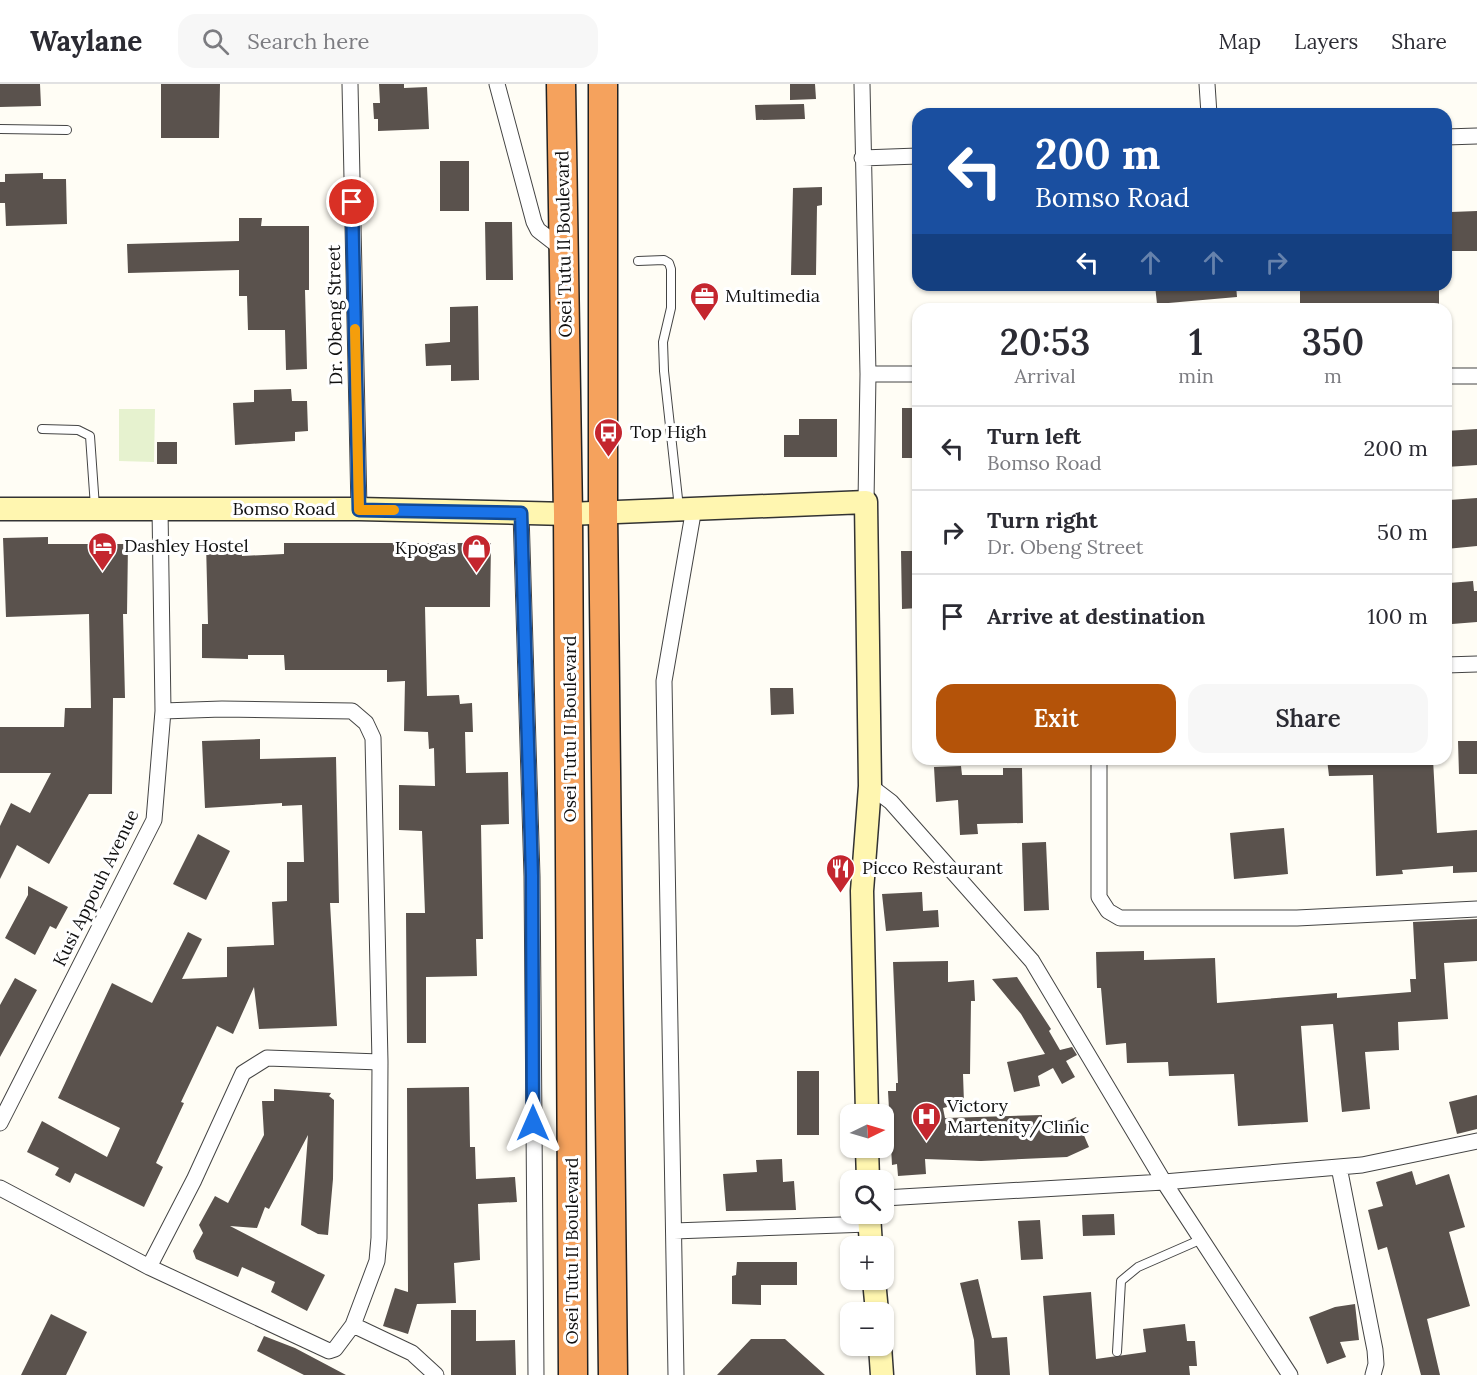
<!DOCTYPE html>
<html lang="en">
<head>
<meta charset="utf-8">
<style>
	body { margin:0; font-family:Lora,serif; background:#f7f7f7; color:#2b2b33; height:100vh; display:flex; flex-direction:column; font-size:22px; white-space:nowrap }
	* { box-sizing:border-box; margin:0 }
	p { font-size:20px; color:#7c7c81 }
	.icon { flex:none; width:33px; height:33px; fill:none; stroke:currentColor; stroke-width:2; stroke-linecap:round; stroke-linejoin:round }
	.map { position:relative; flex:1; overflow:hidden }
	.drawer { position:absolute; left:912px; top:219px; width:540px; height:462px; display:flex; flex-direction:column; background:#fff; border-radius:18px; box-shadow:0 2px 4px #0004 }
	.drawer>* { flex:none }
	.banner { position:absolute; left:912px; top:24px; width:540px; height:183px; border-radius:18px; box-shadow:0 2px 4px #0004; background:#1a4fa0; color:#fff; overflow:hidden }
	.needle { width:39px; rotate:85deg }
	.buttons { position:absolute; left:840px; top:1020px; display:grid; gap:12px }
	.buttons a { display:grid; place-items:center; width:54px; height:54px; border-radius:12px; background:#fff; box-shadow:0 2px 4px #0004; font-size:30px }
	.pin { position:absolute; display:grid; place-items:center; width:51px; height:51px; color:#fff; margin:-26px; border:3px solid #fff; border-radius:50%; box-shadow:0 2px 6px #0007 }
	.me { position:absolute; width:66px; margin:-33px; rotate:0deg; stroke-linejoin:round; filter:drop-shadow(0 0 4px #0008) }
	.turn { display:flex; align-items:center; gap:21px; height:126px; padding:0 24px; font-size:27px }
	.turn .icon { width:78px; height:78px; stroke-width:2.5 }
	.turn b { display:block; font-size:42px; line-height:51px }
	.lanes { display:flex; align-items:center; height:57px; padding:0 24px; background:#0003; justify-content:center; gap:30px; direction:ltr }
	.lanes .off { opacity:.35 }
	.eta { display:flex; justify-content:space-evenly; align-items:center; height:102px; text-align:center }
	.eta b { font-size:36px; font-weight:600; line-height:42px }
	.button { display:flex; gap:12px; margin-top:auto; padding:12px 24px }
	.button a { flex:1; height:69px; border-radius:18px; background:#b45309; color:#fff; font-size:24px; font-weight:600; line-height:69px; text-align:center }
	.button a+a { background:#f7f7f7; color:#2b2b33 }
	ul { padding:0; list-style:none }
	li { display:flex; align-items:center; gap:18px; height:84px; padding:0 24px; border-top:2px solid #e1e1e2 }
	li div { flex:1 }
	li b { display:block; font-size:22px }
	li em { font-style:normal }
	header { display:flex; align-items:center; gap:36px; box-sizing:border-box; height:84px; padding:0 30px; background:#fff; border-bottom:2px solid #e1e1e2 }
	header strong { font-size:28px }
	nav { display:flex; gap:33px; margin-inline-start:auto; font-size:21px }
	.search { width:420px; height:54px; background:#f7f7f7; display:flex; align-items:center; gap:15px; box-sizing:border-box; padding:0 21px; border-radius:18px; color:#7c7c81; font-size:22px }
	.map>svg:first-child { display:block }
	.pitch { fill:#e6f2cf }
	.building { fill:#5a524d }
	.lines { fill:none; stroke-linecap:round; stroke-linejoin:round }
	.lane-casing { stroke:#444; stroke-width:10 }
	.street-casing { stroke:#444; stroke-width:17 }
	.secondary-casing { stroke:#333; stroke-width:25 }
	.highway-casing { stroke:#222; stroke-width:31 }
	.lane { stroke:#fff; stroke-width:8 }
	.street { stroke:#fff; stroke-width:15 }
	.secondary { stroke:#fff6b0; stroke-width:22 }
	.highway { stroke:#f5a25d; stroke-width:28 }
	.route-casing { stroke:#114b97; stroke-width:15 }
	.route { stroke:#1a73e8; stroke-width:10 }
	.slow { stroke:#f59e0b; stroke-width:10 }
	.labels { text-anchor:middle; stroke-width:6; stroke-linejoin:round; paint-order:stroke }
	.street-label { font-size:18px; fill:#111; stroke:#fff }
	.poi-label { font-size:18px; fill:#111; stroke:#fff; text-anchor:start }
</style>
</head>
<body>
<header>
<strong>Waylane</strong>
<div class="search"><svg class="icon" aria-label="search" viewBox="0 0 24 24"><circle cx="10" cy="10" r="6"/><path d="M15 15l6 6"/></svg>Search here</div>
<nav><a>Map</a><a>Layers</a><a>Share</a></nav>
</header>
<div class="map">
<svg width="1477" height="1291" viewBox="0 0 1477 1291">
	<rect width="100%" height="100%" fill="#fffdf5"/>
	<!-- pitch -->
	<path class="pitch" d="M119,325H155L154,378L119,377Z"/>
	<!-- building -->
	<path class="building" d="M0,0H40L41,22L0,23Z
		M161,0H220L219,54H161Z
		M379,0H404V4L427,3L429,45L378,47V35H374L373,19H380Z
		M790,0H815L816,15L790,16Z
		M804,20L805,35L756,36L755,21Z
		M440,77H469V127H440Z
		M43,89V95H66L67,140L6,142L5,119H0V98H5V90Z
		M822,103V121L817,122L816,191H791L793,104Z
		M1477,127V167H1452L1451,128Z
		M239,134H262L261,142H309V206H305L307,285L286,286L285,246H248L247,212H239V186L128,189L127,160L239,157Z
		M485,138H512L513,196H486Z
		M1155,201H1236L1237,213L1157,220Z
		M1300,201H1439V225H1398V220H1357V225H1300Z
		M478,222L479,296L451,297V281L426,282L425,260L450,258V223Z
		M291,305L292,317H307L308,347L295,348V357L235,361L233,319L254,318V306Z
		M902,324H918V374H902Z
		M799,335H837V373H784V351H799Z
		M1477,345V381L1446,383V347Z
		M157,358H177V380H157Z
		M1477,414V462L1446,465V443H1451L1449,416Z
		M48,453V460H128L127,530H123L125,614H113L112,710H89L49,780L17,761L0,795V742L11,719L30,729L51,689H0V643H64L65,624H91L89,530L6,533L3,454Z
		M241,458L242,472L284,470V459H491L490,523H425L427,612L459,611L460,620L472,619L473,648H465L466,689L508,688L509,740L481,741L483,855H476L477,892L426,893V959H407L406,829H425L422,747L399,746V701L435,702L434,664L429,665L428,648L404,647L405,597L387,598V586H285L284,571H248V575L202,574V540H208L206,459Z
		M901,467H918V524L902,525Z
		M1473,497L1474,507H1477V538L1452,540L1449,499Z
		M770,604H793L794,630L771,631Z
		M260,655V675L336,673L339,819H330L337,942L259,945L254,903L233,950L217,942L181,1018L184,1019L156,1079L163,1083L144,1123L75,1089L70,1099L55,1091L59,1084L27,1068L42,1037L107,1073L120,1044L58,1014L112,899L152,919L188,848L202,855L182,895L227,893V863L274,861L272,818L287,817V778H304L302,721L282,722V719L205,724L202,657Z
		M1458,657H1477V690H1459Z
		M1327,675H1433L1437,749L1477,746V788L1453,789V782L1402,786L1403,790L1376,792L1373,691L1329,692Z
		M961,682L962,691H1003V684H1022L1023,739L977,740L978,750L960,751L958,716L936,718L934,683Z
		M1284,744L1288,790L1234,795L1230,749Z
		M198,750L230,767L206,816L173,800Z
		M1046,758L1049,826L1024,827L1022,759Z
		M28,802L68,823L56,845L50,842L35,871L5,854L28,811Z
		M922,808L923,827L938,826L939,843L886,847L882,810Z
		M1477,835V877L1444,879L1448,935L1398,938L1399,966L1365,968L1370,1025L1342,1028L1333,940L1301,942L1308,1038L1238,1042L1234,990L1169,992L1168,978L1127,979L1126,959L1106,961L1101,904H1097L1096,868L1144,867V876L1215,874L1217,919L1337,909V914L1411,908L1410,895H1416L1413,838Z
		M948,877V898L974,896L975,917H971L970,990H963L964,1019L943,1024L945,1034L1042,1031V1048L1076,1033L1089,1063L1067,1073L981,1077L925,1075L926,1090L898,1092L897,1080L892,1081L888,1007H896V999H898L893,878Z
		M1017,893L1051,945L1049,947L1060,966L1072,963L1077,971L1066,977L1075,993L1062,1000L1053,984L1038,992L1040,1002L1014,1008L1007,978L1045,970L1021,930L992,895Z
		M15,894L37,906L0,973V921Z
		M797,987H819V1051H797Z
		M469,1003L470,1063H475L476,1095L515,1093L517,1118L478,1120L480,1176L454,1179L456,1219L417,1220L408,1250L383,1242L395,1204L408,1208L407,1004Z
		M274,1005L331,1009L329,1012L334,1016L333,1095L328,1151L318,1150L301,1141L308,1051L269,1125L265,1123L257,1144L230,1142L325,1191L307,1227L271,1208L275,1198L242,1183L238,1193L196,1175L193,1167L203,1149L199,1141L215,1112L228,1119L264,1051L262,1017H274Z
		M1477,1011V1045L1457,1050L1449,1018Z
		M782,1075L783,1098L794,1097L796,1126L726,1127L723,1090L757,1088L756,1076Z
		M1412,1087L1416,1101L1449,1090L1465,1143L1449,1148L1470,1222L1427,1235L1440,1291H1421L1387,1163L1378,1166L1368,1126L1383,1122L1376,1098Z
		M1114,1130L1115,1151L1083,1152L1082,1131Z
		M1040,1136L1043,1175L1021,1176L1018,1137Z
		M737,1178H797V1201H761V1221L732,1220V1192L736,1191Z
		M978,1195L992,1254L1007,1253L1010,1291H976L974,1256L960,1199Z
		M1091,1208L1096,1275L1146,1268L1143,1245L1185,1240L1187,1257H1195L1197,1282H1189L1190,1291H1049L1043,1212Z
		M1355,1220L1359,1256L1340,1258L1346,1273L1327,1280L1309,1233L1335,1223Z
		M451,1226H476V1257L515,1256L516,1291H451Z
		M51,1230L87,1248L66,1291H21Z
		M264,1252L295,1264L346,1291H304L257,1267Z
		M751,1255H785L825,1291H717Z"/>
	<g class="lines">
		<defs>
			<path id="lane" d="M0,45L67,46
				M638,177L664,176L669,179L671,185V224L663,258L664,287L679,424
				M42,345L78,346L90,352L95,423
				M1117,1268L1121,1197L1138,1183L1202,1155"/>
			<path id="street" d="M350,0L359,425
				M497,0L534,138L538,146L565,167
				M862,0L868,290L866,418
				M1207,0L1209,30
				M1446,53L1477,52
				M862,74L918,72
				M868,290H918
				M1446,292H1477
				M521,429L532,792L536,1291
				M1446,581L1477,580
				M1099,675V813L1108,827L1120,834H1297L1477,825
				M870,702L891,718L1032,877L1164,1098L1290,1291
				M0,1039L154,736L163,627L160,425
				M1339,1083L1375,1266L1376,1280L1373,1291
				M0,1104L149,1183L329,1267L335,1265L353,1241L377,1177L379,1154L380,978L373,654L366,639L352,627L222,625L163,627
				M884,1114L1164,1098L1362,1081L1477,1057
				M674,1147L869,1140
				M149,1183L194,1096L243,989L267,974L380,978
				M353,1241L412,1269L436,1291
				M676,1291L664,597L694,424"/>
			<path id="secondary" d="M0,425H359L568,430L866,418L870,702L862,807L867,1030
				M867,1064L868,1096
				M869,1130L871,1162
				M874,1196L877,1228
				M880,1262L882,1291"/>
			<path id="highway" d="M561,0L568,430L573,1291
				M603,0V429L613,1291"/>
		</defs>
		<!-- lane casing -->
		<use href="#lane" class="lane-casing"/>
		<!-- street casing -->
		<use href="#street" class="street-casing"/>
		<!-- secondary casing -->
		<use href="#secondary" class="secondary-casing"/>
		<!-- highway casing -->
		<use href="#highway" class="highway-casing"/>
		<!-- lane -->
		<use href="#lane" class="lane"/>
		<!-- street -->
		<use href="#street" class="street"/>
		<!-- secondary -->
		<use href="#secondary" class="secondary"/>
		<!-- highway -->
		<use href="#highway" class="highway"/>
	</g>
	<g class="lines">
		<defs>
			<path id="route" d="M352,118L359,426L521,429L532,792L533,1039"/>
		</defs>
		<!-- route casing -->
		<use href="#route" class="route-casing"/>
		<!-- route -->
		<use href="#route" class="route"/>
		<!-- slow -->
		<path class="slow" d="M355,245L359,426H394"/>
	</g>
	<!-- icons -->
	<defs>
		<symbol id="office-pin" viewBox="-11 -11 22 30"><path d="M0 17L-7.5 6A9.5 9.5 0 1 1 7.5 6Z" fill="#c4262e" stroke="#fff"/><path d="M-6-3h4V-5.5h4V-3h4V5H-6ZM-1-4.5V-3h2v-1.5ZM-6 0V1H6V0Z" fill="#fff"/></symbol>
		<symbol id="bus-pin" viewBox="-11 -11 22 30"><path d="M0 17L-7.5 6A9.5 9.5 0 1 1 7.5 6Z" fill="#c4262e" stroke="#fff"/><path d="M-5-6H5V4H4V6H2V4H-2V6H-4V4H-5ZM-3.5-4V0h7V-4ZM-3.5 1.2v1.5H-2V1.2ZM2 1.2v1.5H3.5V1.2Z" fill="#fff"/></symbol>
		<symbol id="hotel-pin" viewBox="-11 -11 22 30"><path d="M0 17L-7.5 6A9.5 9.5 0 1 1 7.5 6Z" fill="#c4262e" stroke="#fff"/><path d="M-6-4.5h1.5V1H6V5H4.5V3h-9V5H-6ZM-4 0a1.8 1.8 0 1 1 3.6 0ZM.5 0V-2.5h3Q6-2.5 6 0Z" fill="#fff"/></symbol>
		<symbol id="shop-pin" viewBox="-11 -11 22 30"><path d="M0 17L-7.5 6A9.5 9.5 0 1 1 7.5 6Z" fill="#c4262e" stroke="#fff"/><path d="M-5-2.5h2.3a2.7 3.5 0 0 1 5.4 0H5L5.5 6h-11ZM-1.5-2.5h3a1.5 2.3 0 0 0-3 0Z" fill="#fff"/></symbol>
		<symbol id="restaurant-pin" viewBox="-11 -11 22 30"><path d="M0 17L-7.5 6A9.5 9.5 0 1 1 7.5 6Z" fill="#c4262e" stroke="#fff"/><path d="M-5-6h1v4h1v-4h1v4h1v-4h1v5L-1.5 .5V6h-2V.5L-5-1ZM5-6V6H3V1.5H1.5Q1.5-4 5-6Z" fill="#fff"/></symbol>
		<symbol id="hospital-pin" viewBox="-11 -11 22 30"><path d="M0 17L-7.5 6A9.5 9.5 0 1 1 7.5 6Z" fill="#c4262e" stroke="#fff"/><path d="M-5-5h3v3.5h4V-5h3V5h-3V1.5h-4V5h-3Z" fill="#fff"/></symbol>
	</defs>
	<g fill-rule="evenodd">
		<use href="#office-pin" x="688" y="196" width="33" height="45"/>
		<use href="#bus-pin" x="592" y="332" width="33" height="45"/>
		<use href="#hotel-pin" x="86" y="446" width="33" height="45"/>
		<use href="#shop-pin" x="460" y="448" width="33" height="45"/>
		<use href="#restaurant-pin" x="824" y="768" width="33" height="45"/>
		<use href="#hospital-pin" x="910" y="1016" width="33" height="45"/>
	</g>
	<g class="labels">
		<!-- street labels -->
		<g class="street-label">
			<text transform="translate(564 160) rotate(-91)" y="6">Osei Tutu II Boulevard</text>
			<text transform="translate(335 231) rotate(-91)" y="6">Dr. Obeng Street</text>
			<text x="284" y="431">Bomso Road</text>
			<text transform="translate(570 645) rotate(-90)" y="6">Osei Tutu II Boulevard</text>
			<text transform="translate(96 804) rotate(-64)" y="6">Kusi Appouh Avenue</text>
			<text transform="translate(572 1167) rotate(-90)" y="6">Osei Tutu II Boulevard</text>
		</g>
		<!-- poi labels -->
		<g class="poi-label">
			<text x="725" y="218">Multimedia</text>
			<text x="630" y="354">Top High</text>
			<text x="124" y="468">Dashley Hostel</text>
			<text x="456" y="470" text-anchor="end">Kpogas</text>
			<text x="862" y="790">Picco Restaurant</text>
			<text x="947" y="1028">Victory<tspan x="947" dy="21">Martenity/Clinic</tspan></text>
		</g>
	</g>
</svg>
<div class="buttons">
<a><svg class="needle" viewBox="-14 -14 28 28"><path d="M0-13l5 13h-10z" fill="#e53935"/><path d="M0 13l5-13h-10z" fill="#7c7c81"/></svg></a>
<a><svg class="icon" aria-label="search" viewBox="0 0 24 24"><circle cx="10" cy="10" r="6"/><path d="M15 15l6 6"/></svg></a>
<a>+</a>
<a>−</a>
</div>
<div class="pin" style="left:352px;top:118px;background:#d93025"><svg class="icon" aria-label="arrive" viewBox="0 0 24 24"><path d="M6 21V4h12l-3 4 3 4H6"/></svg></div>
<svg class="me" style="left:533px;top:1039px" viewBox="-20 -20 40 40"><path d="M0-17L14 15 0 8-14 15z" fill="#1a73e8" stroke="#fff" stroke-width="4"/></svg>
<div class="banner">
<div class="turn"><svg class="icon" aria-label="left" viewBox="0 0 24 24"><path d="M17 20v-9H6M10 6l-5 5 5 5"/></svg><div><b>200 m</b>Bomso Road</div></div>
<div class="lanes"><svg class="icon" aria-label="left" viewBox="0 0 24 24"><path d="M17 20v-9H6M10 6l-5 5 5 5"/></svg><svg class="icon off" aria-label="ahead" viewBox="0 0 24 24"><path d="M12 20V5M6 11l6-6 6 6"/></svg><svg class="icon off" aria-label="ahead" viewBox="0 0 24 24"><path d="M12 20V5M6 11l6-6 6 6"/></svg><svg class="icon off" aria-label="right" viewBox="0 0 24 24"><path d="M7 20v-9h11M14 6l5 5-5 5"/></svg></div>
</div>
<section class="drawer">
<div class="eta">
<div><b>20:53</b><p>Arrival</p></div>
<div><b>1</b><p>min</p></div>
<div><b>350</b><p>m</p></div>
</div>
<ul>
<li><svg class="icon" aria-label="left" viewBox="0 0 24 24"><path d="M17 20v-9H6M10 6l-5 5 5 5"/></svg><div><b>Turn left</b><p>Bomso Road</p></div><em>200 m</em></li>
<li><svg class="icon" aria-label="right" viewBox="0 0 24 24"><path d="M7 20v-9h11M14 6l5 5-5 5"/></svg><div><b>Turn right</b><p>Dr. Obeng Street</p></div><em>50 m</em></li>
<li><svg class="icon" aria-label="arrive" viewBox="0 0 24 24"><path d="M6 21V4h12l-3 4 3 4H6"/></svg><div><b>Arrive at destination</b></div><em>100 m</em></li>
</ul>
<div class="button"><a>Exit</a><a>Share</a></div>
</section>
</div>
</body>
</html>
